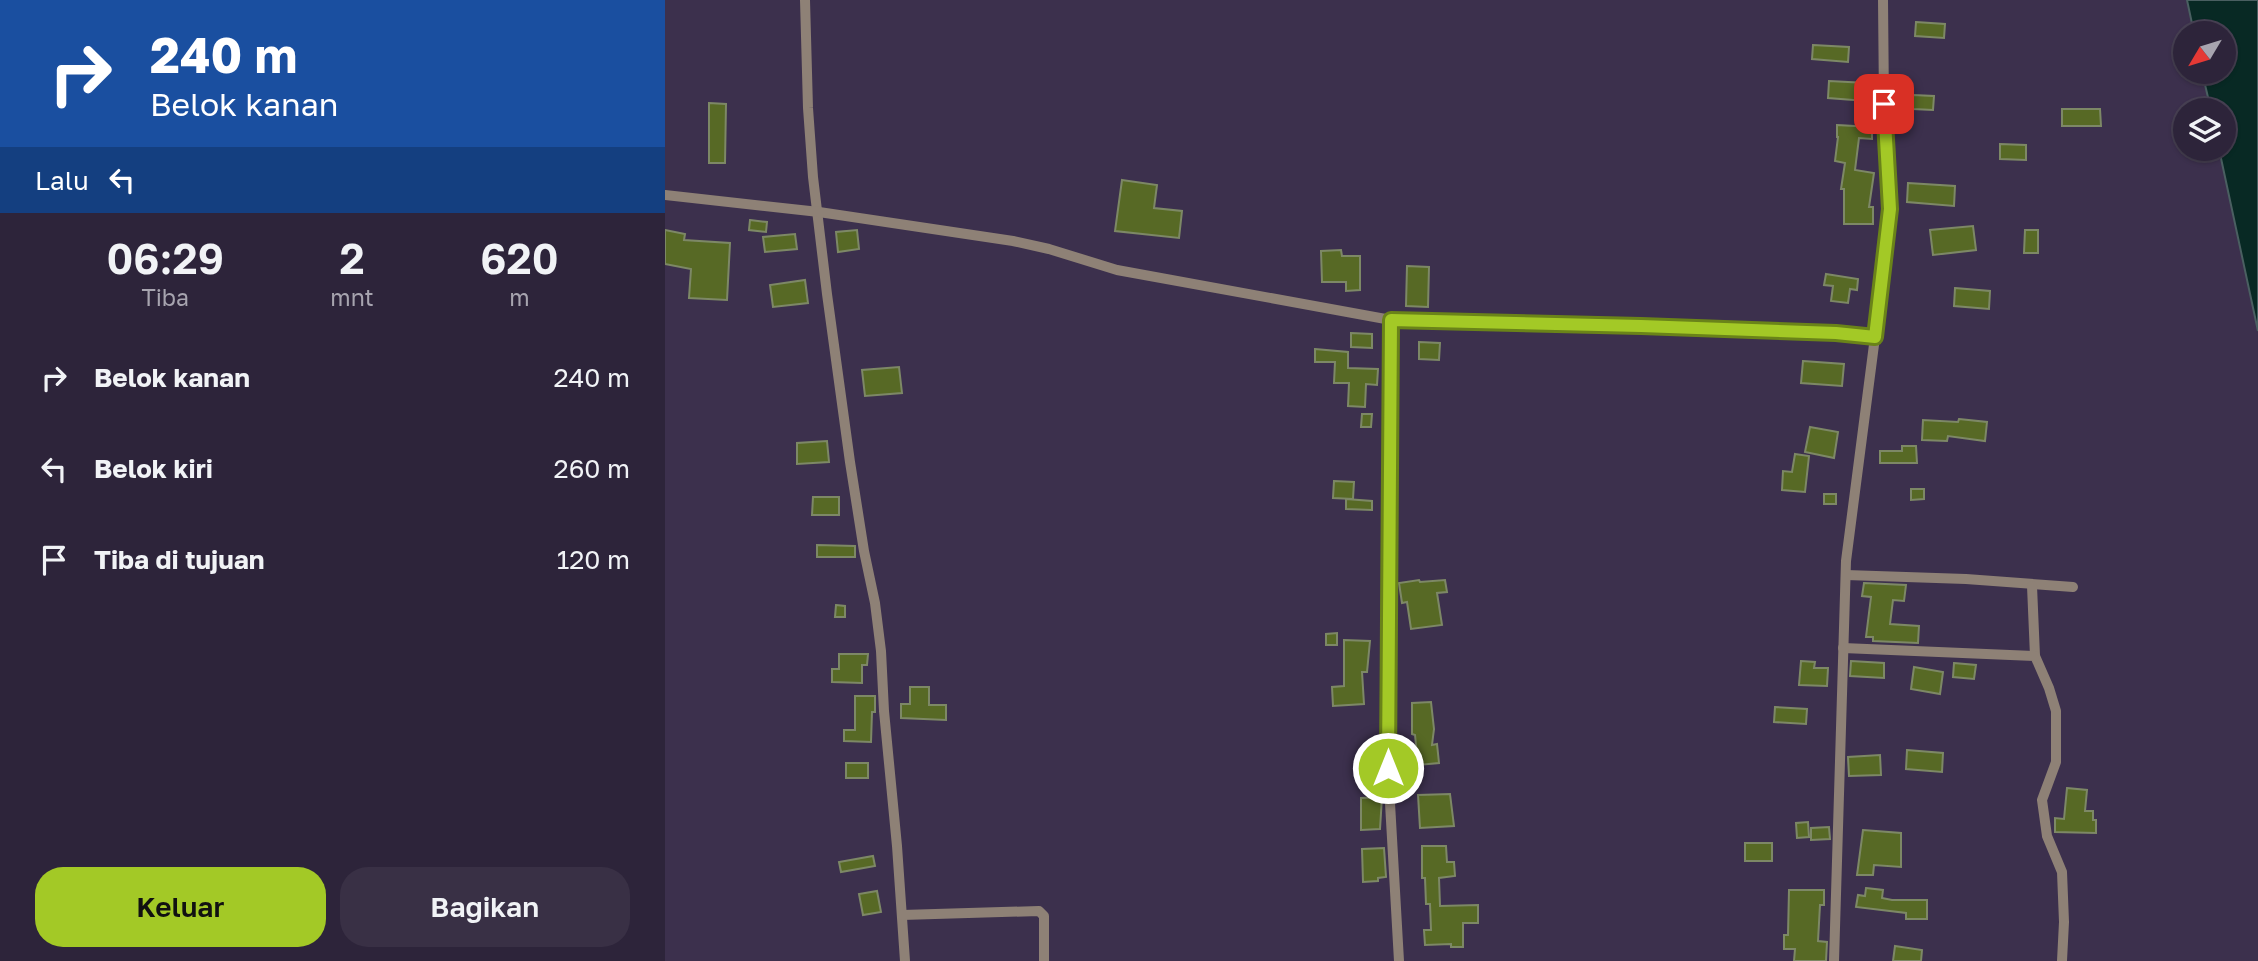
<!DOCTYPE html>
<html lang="id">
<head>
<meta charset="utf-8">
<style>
  :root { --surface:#2d243a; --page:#393045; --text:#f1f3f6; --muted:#a7a4af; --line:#484154; --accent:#a3c926 }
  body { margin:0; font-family:"Golos Text",sans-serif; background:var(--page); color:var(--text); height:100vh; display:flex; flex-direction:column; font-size:26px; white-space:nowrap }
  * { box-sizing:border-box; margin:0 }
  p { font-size:23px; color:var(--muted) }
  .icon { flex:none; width:38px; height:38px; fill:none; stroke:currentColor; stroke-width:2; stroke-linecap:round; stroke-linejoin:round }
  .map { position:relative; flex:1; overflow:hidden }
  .panel { display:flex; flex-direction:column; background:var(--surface); width:665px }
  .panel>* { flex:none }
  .hud { background:#1a4fa0; color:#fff; overflow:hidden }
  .needle { width:46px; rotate:232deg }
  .tools { position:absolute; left:1508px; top:21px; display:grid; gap:14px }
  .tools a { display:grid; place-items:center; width:63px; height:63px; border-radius:50%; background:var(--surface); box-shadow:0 2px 5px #0004,0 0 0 2px var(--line); font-size:35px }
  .pin { position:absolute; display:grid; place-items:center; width:60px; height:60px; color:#fff; margin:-30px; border-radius:14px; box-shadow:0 4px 10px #0006 }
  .me { position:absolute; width:77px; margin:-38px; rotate:0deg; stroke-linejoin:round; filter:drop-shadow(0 0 5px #0008) }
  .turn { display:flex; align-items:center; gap:24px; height:147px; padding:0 35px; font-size:32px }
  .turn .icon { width:91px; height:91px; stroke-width:2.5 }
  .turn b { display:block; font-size:49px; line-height:60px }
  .then { display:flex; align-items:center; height:66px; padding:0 35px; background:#0003; gap:14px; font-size:26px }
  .eta { display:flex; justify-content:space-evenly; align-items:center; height:119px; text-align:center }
  .eta b { font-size:42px; font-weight:600; line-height:49px }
  .cta { display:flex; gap:14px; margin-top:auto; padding:14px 35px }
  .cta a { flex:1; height:80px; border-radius:28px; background:var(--accent); color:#111; font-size:28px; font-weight:600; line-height:80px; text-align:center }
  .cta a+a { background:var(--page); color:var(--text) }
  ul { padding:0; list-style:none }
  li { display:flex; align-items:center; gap:21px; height:91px; padding:0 35px }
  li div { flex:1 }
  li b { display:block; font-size:26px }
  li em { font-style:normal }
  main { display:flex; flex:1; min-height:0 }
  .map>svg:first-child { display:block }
  .water { fill:#082924; stroke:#4a5f61; stroke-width:2 }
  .building { fill:#576925; stroke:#7d8866; stroke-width:2 }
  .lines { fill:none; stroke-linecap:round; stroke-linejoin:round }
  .minor { stroke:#8e8176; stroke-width:10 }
  .route-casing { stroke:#6a8319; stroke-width:18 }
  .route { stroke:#a3c926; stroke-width:12 }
</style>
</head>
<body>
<main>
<section class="panel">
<div class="hud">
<div class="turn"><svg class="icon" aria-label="right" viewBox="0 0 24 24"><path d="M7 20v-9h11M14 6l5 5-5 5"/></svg><div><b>240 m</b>Belok kanan</div></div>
<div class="then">Lalu<svg class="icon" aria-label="left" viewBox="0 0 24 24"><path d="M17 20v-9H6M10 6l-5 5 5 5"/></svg></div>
</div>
<div class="eta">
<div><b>06:29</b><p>Tiba</p></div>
<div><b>2</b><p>mnt</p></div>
<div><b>620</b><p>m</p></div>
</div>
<ul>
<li><svg class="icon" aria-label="right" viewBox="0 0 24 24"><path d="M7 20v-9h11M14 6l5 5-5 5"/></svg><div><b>Belok kanan</b></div><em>240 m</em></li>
<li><svg class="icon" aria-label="left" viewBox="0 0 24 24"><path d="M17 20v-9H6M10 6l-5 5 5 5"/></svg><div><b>Belok kiri</b></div><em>260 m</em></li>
<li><svg class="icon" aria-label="arrive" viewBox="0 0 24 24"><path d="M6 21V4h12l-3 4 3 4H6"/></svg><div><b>Tiba di tujuan</b></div><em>120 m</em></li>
</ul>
<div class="cta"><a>Keluar</a><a>Bagikan</a></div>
</section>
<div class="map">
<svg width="1593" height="961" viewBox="0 0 1593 961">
  <rect width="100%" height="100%" fill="#3c304d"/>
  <path class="water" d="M1522,0H1593V331L1554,149H1559V110H1546L1537,72H1559V33H1529Z"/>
  <g class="building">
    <path d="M1251,22L1280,24L1279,38L1250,36Z"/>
    <path d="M1148,45L1184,47L1183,62L1147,59Z"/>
    <path d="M1164,81L1202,83L1201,101L1163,98Z"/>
    <path d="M1248,95L1269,96L1268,110L1248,109Z"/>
    <path d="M44,103L61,104L60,163H44Z"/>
    <path d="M1397,109H1435L1436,126H1397Z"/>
    <path d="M1172,125L1207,127V139L1194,138L1190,170L1209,173L1204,207H1208V224H1179V189H1176L1180,163L1170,161L1173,137H1172Z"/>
    <path d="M1335,144L1361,145V160L1335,159Z"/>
    <path d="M457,180L492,185L489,208L517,211L514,238L450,231Z"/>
    <path d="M1243,183L1290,186L1289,206L1242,202Z"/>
    <path d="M85,220L102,222L101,232L84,230Z"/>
    <path d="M1308,226L1311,250L1268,255L1265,230Z"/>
    <path d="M0,230L20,234L19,240L65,243L62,300L24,298L26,269L0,264Z"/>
    <path d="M192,230L194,249L173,252L171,232Z"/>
    <path d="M1360,230H1373V253H1359Z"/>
    <path d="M130,234L132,249L100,252L98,237Z"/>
    <path d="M676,250L677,256H695V290L681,291V282H657L656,251Z"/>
    <path d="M742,266L764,267L763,307L741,306Z"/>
    <path d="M1161,274L1193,279L1192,290L1185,289L1183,303L1166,301L1168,286L1159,285Z"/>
    <path d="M140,280L143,303L108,307L105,285Z"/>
    <path d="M1290,288L1325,291L1324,309L1289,306Z"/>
    <path d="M686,333L707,334V348L686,347Z"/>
    <path d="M754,342L775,343L774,360L754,359Z"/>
    <path d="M650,349L683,352V368L713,369L712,385L701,384L700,407L683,406L684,383H669L670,362H650Z"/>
    <path d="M1138,361L1179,364L1177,386L1136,383Z"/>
    <path d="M234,367L237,393L200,396L197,370Z"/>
    <path d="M697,414H707L706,427H696Z"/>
    <path d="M1294,419L1322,422L1320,441L1283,436L1282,441L1257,440L1258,420L1293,422Z"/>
    <path d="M1145,427L1173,432L1169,458L1140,452Z"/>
    <path d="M162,441L164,462L132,464V443Z"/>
    <path d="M1237,446H1251L1252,463H1215V451H1237Z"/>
    <path d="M1130,454L1144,456L1140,492L1117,490L1118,471L1127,472Z"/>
    <path d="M669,481L689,482L688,499L668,498Z"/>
    <path d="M1246,489H1259V499L1246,500Z"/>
    <rect x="1159" y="494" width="12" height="10"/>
    <path d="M148,497H174V515H147Z"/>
    <path d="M681,499L707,501V510L681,509Z"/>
    <path d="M152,545L190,546V557H152Z"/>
    <path d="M754,580L755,582L780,580L782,592L772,593L777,625L746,629L742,602L737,603L734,583Z"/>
    <path d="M1199,583L1241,585L1239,601L1228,600L1225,624L1254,626L1253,643L1208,641V637H1201L1206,597L1197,596Z"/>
    <path d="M171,605L180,606V617H170Z"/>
    <path d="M672,633V645H661V634Z"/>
    <path d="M679,640L705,641L702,672H697L699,704L668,706L667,687L679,686Z"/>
    <path d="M174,654H203L202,665H197V683L167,682V669H174Z"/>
    <path d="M1136,661L1150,662L1149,668H1163L1162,686L1134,685Z"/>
    <path d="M1186,661L1219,663V678L1185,676Z"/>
    <path d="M1289,663L1311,665L1309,679L1288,677Z"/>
    <path d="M1249,667L1278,672L1275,694L1246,689Z"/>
    <path d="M245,687H264V705H281V720L236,718V704H245Z"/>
    <path d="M190,696H210V712H207L206,742L179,741V730H190Z"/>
    <path d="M766,702L769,729L767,745L772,744L774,763L753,765L750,735L747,734V703Z"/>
    <path d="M1110,707L1142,709L1141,724L1109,722Z"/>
    <path d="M1242,750L1278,753L1277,772L1241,769Z"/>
    <path d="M1215,755L1216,775L1184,776L1183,757Z"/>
    <rect x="181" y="763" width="22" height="15"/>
    <path d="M1402,788L1422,790L1420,811H1428V820H1431V833L1390,832V818L1399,819Z"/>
    <path d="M785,794L789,826L755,828L753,795Z"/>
    <path d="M717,797L715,829L696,830V798Z"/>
    <path d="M1143,822L1144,837L1132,838L1131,823Z"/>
    <path d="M1164,827L1165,839L1146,840V828Z"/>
    <path d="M1198,830L1236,833V867L1209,865L1208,875H1192Z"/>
    <rect x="1080" y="843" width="27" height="18"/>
    <path d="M757,846H781L782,862H789L790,876L774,878L775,906L813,905V923H798V947H786V944L760,945L759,930H766L765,904H761L760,878H757Z"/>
    <path d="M719,848L721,877L713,878V881L698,882L697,849Z"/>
    <path d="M208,856L210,866L176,872L174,862Z"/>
    <path d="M1201,888L1218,890L1217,898L1227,900H1262V919H1241V913L1191,907L1193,895L1200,896Z"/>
    <path d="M1124,890H1159V905H1155L1153,941L1162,942L1161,961H1129L1130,949H1119V935H1123Z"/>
    <path d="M212,891L216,912L198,915L194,894Z"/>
    <path d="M1230,946L1257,950L1256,961H1228Z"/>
  </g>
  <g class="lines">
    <g class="minor">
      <path d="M140,0L143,108L148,177L162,294L185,462L199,551L210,603L216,651L219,711L232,846L240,961"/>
      <path d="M0,195L154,212L348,241L384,249L452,270L726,320L976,325L1171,333L1210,337L1225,209L1219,104L1218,0"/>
      <path d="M726,320L723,768L734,961"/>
      <path d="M1181,575L1301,579L1408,587"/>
      <path d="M1367,586L1370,656"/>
      <path d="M1178,648L1370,656L1384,688L1391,711V762L1377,800L1382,836L1397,872L1399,922L1397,961"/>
      <path d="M237,915L374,911L379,916V961"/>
      <path d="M1169,961L1181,561L1210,337"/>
    </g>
  </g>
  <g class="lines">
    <defs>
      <path id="route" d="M723,768L726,320L976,326L1171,333L1210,337L1225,209L1219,104"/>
    </defs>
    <use href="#route" class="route-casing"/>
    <use href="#route" class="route"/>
  </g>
</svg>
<div class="tools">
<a><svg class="needle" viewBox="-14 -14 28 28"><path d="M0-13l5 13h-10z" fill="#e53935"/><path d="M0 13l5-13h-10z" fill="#a7a4af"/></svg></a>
<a><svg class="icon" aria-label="layers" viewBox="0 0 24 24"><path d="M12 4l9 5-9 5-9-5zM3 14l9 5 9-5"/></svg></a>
</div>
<div class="pin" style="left:1219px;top:104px;background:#d93025"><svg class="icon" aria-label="arrive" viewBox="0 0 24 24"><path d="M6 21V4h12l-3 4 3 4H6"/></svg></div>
<svg class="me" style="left:723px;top:768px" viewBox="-20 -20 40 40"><circle r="17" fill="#a3c926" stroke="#fff" stroke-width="3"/><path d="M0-11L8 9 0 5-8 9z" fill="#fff"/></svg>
</div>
</main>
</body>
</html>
